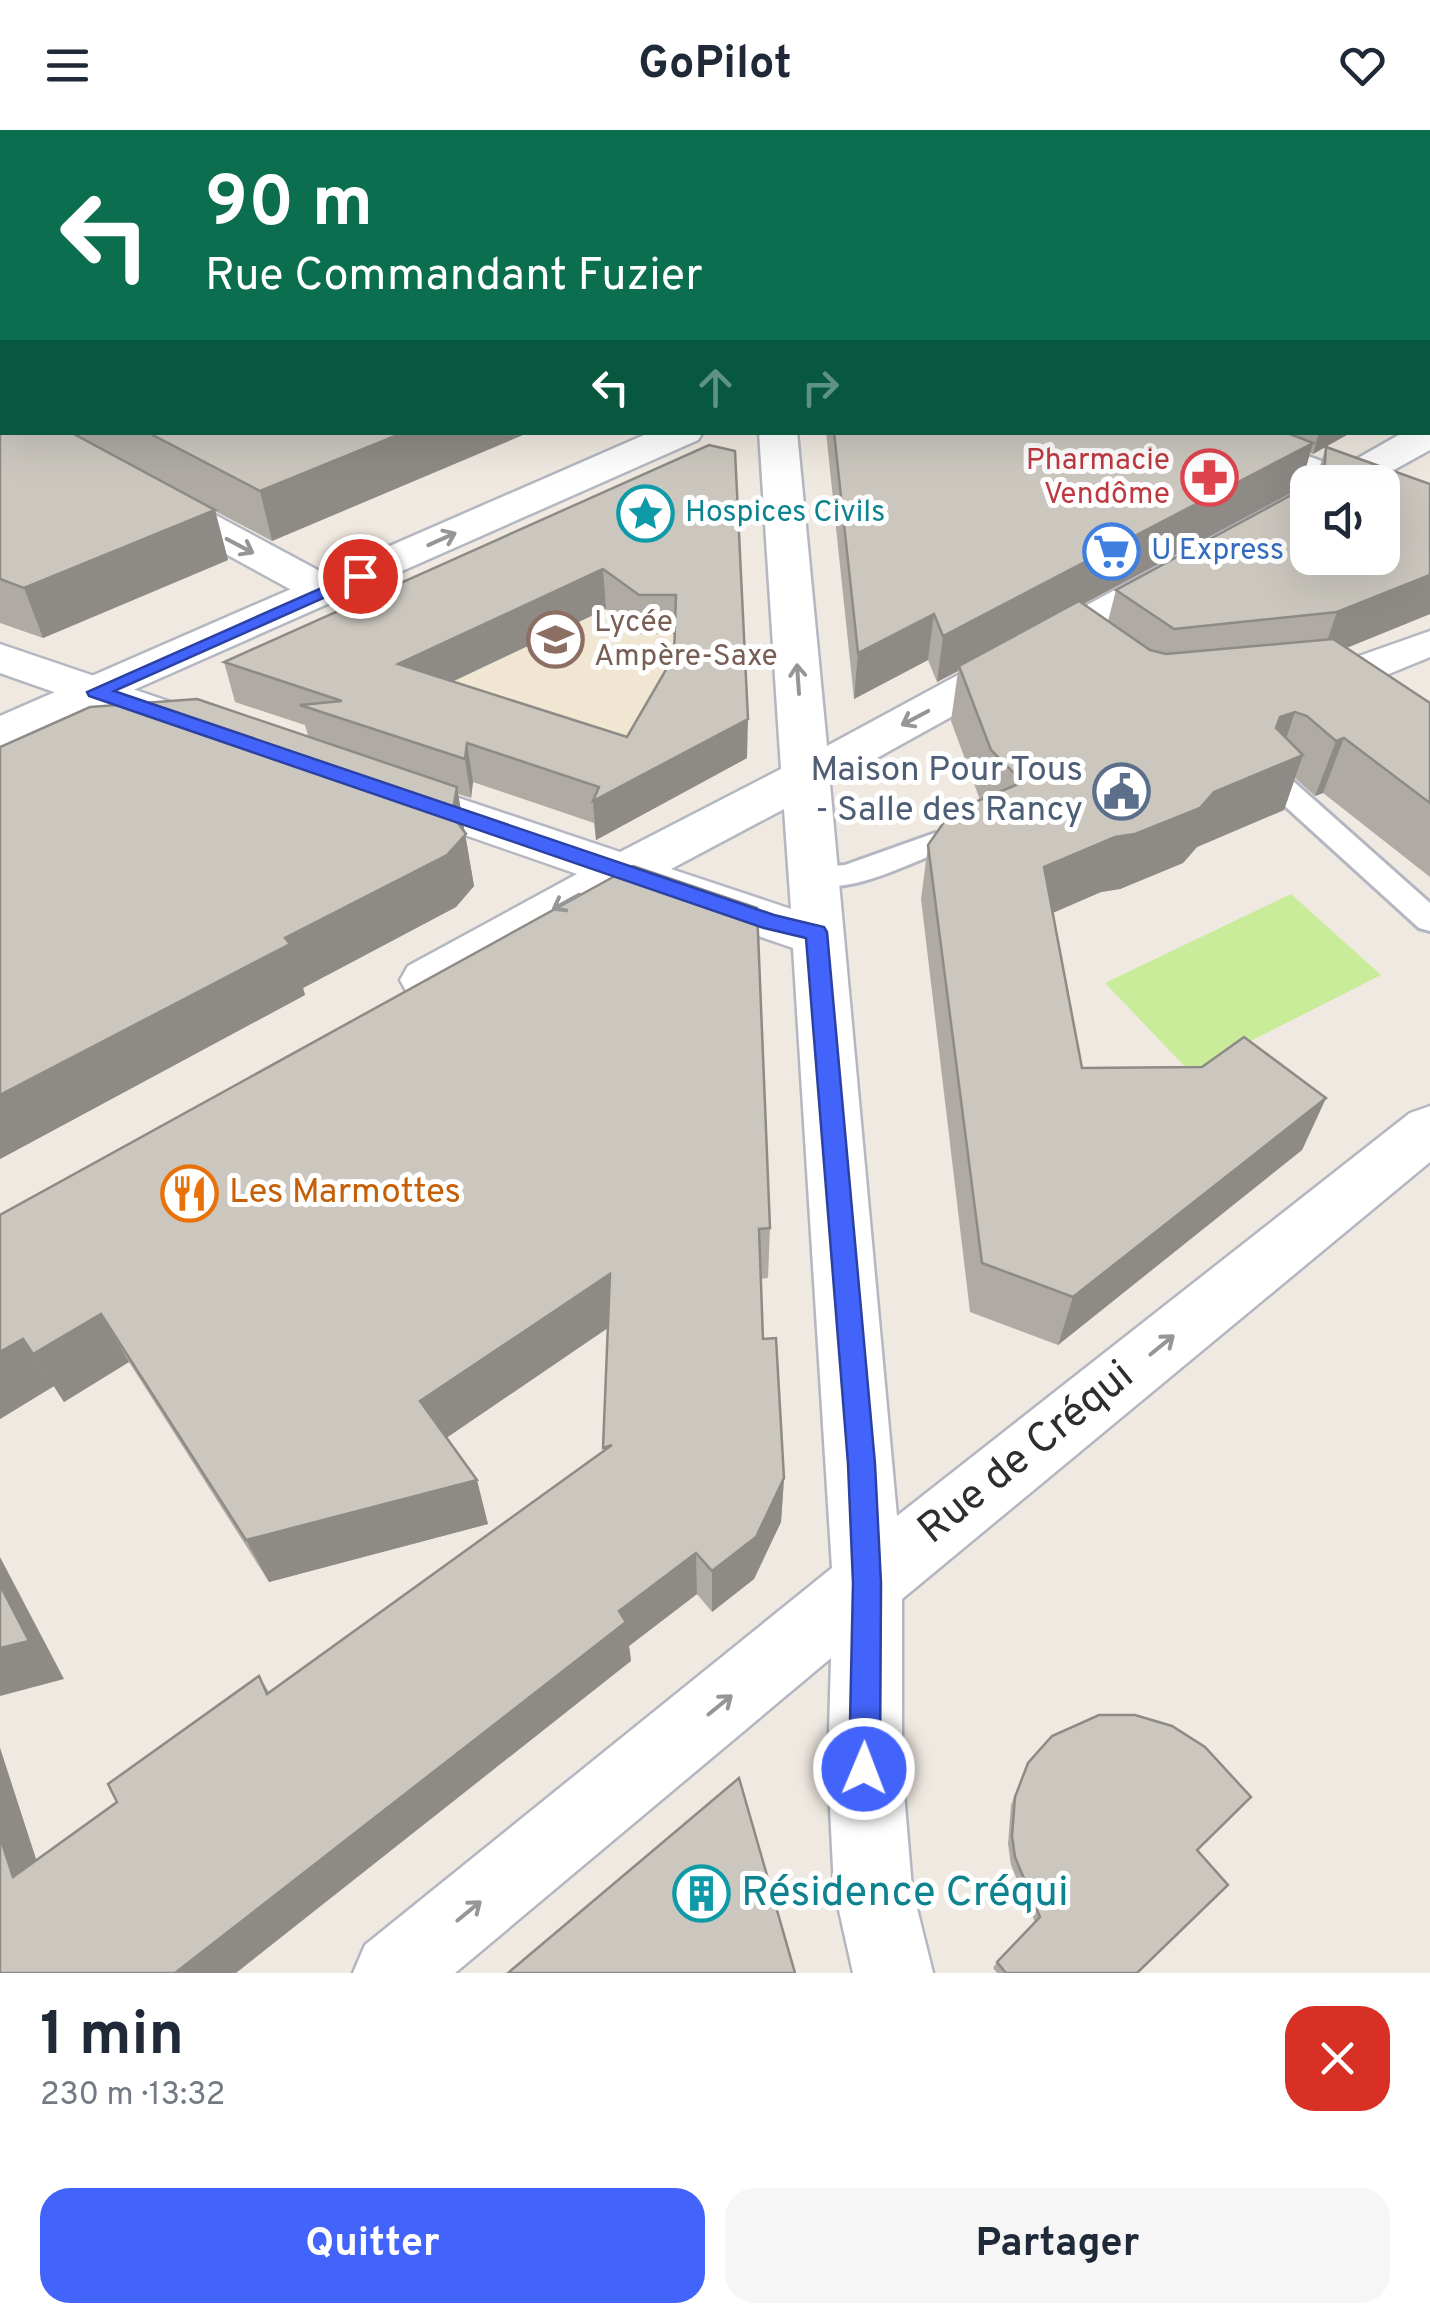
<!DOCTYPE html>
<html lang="fr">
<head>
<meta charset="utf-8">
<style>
  :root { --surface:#fff; --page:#f6f6f7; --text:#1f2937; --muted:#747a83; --accent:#4264fb }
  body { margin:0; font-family:Overpass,sans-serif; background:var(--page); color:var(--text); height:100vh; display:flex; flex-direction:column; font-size:38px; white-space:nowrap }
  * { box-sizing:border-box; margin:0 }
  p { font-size:32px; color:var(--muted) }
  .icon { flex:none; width:55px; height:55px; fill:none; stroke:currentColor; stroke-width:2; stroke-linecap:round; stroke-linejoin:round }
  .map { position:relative; height:1843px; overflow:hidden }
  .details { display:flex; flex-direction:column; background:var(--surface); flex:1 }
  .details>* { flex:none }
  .banner { position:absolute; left:0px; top:0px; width:1430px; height:305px; box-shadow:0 10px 40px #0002; background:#0b6e4f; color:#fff; overflow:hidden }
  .buttons { position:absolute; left:1290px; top:335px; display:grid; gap:20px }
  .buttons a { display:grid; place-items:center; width:110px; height:110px; border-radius:20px; background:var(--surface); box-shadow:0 10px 40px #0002; font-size:50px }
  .pin { position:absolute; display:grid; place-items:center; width:85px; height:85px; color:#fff; margin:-42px; border:5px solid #fff; border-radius:50%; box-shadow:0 2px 10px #0007 }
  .me { position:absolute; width:110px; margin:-55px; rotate:1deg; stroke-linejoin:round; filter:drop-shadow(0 0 8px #0008) }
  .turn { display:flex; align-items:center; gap:35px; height:210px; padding:0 40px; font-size:45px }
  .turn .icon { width:130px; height:130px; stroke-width:2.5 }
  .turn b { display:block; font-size:70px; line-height:85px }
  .lanes { display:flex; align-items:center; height:95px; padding:0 40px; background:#0003; justify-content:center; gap:50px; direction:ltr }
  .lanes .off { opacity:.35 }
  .round { display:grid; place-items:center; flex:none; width:105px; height:105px; border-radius:30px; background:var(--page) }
  .head { display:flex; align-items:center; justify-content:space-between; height:170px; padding:0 40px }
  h1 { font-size:60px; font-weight:700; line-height:75px }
  .action { display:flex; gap:20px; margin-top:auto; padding:20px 40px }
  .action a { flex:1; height:115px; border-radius:30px; background:var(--accent); color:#fff; font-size:40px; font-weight:700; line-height:115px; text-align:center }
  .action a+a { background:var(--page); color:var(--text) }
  header { display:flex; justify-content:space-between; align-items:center; height:130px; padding:0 40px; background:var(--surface); font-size:45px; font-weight:700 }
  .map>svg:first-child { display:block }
  .education { fill:#f0e6d1 }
  .pitch { fill:#c9ec9a }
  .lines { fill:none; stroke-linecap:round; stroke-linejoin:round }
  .service-casing { stroke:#b4b7c1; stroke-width:6 }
  .pedestrian-casing { stroke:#b4b7c1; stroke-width:5 }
  .minor-casing { stroke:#b4b7c1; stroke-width:5 }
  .tertiary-casing { stroke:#b4b7c1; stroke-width:5 }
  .secondary-casing { stroke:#b4b7c1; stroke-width:5 }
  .service { fill:#fff; fill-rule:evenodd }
  .pedestrian { fill:#fff; fill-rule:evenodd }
  .minor { fill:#fff; fill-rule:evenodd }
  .tertiary { fill:#fff; fill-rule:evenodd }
  .secondary { fill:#fff; fill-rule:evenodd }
  .wall { fill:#afaba4; fill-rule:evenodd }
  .shaded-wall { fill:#8e8b86 }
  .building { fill:#cbc7bf; stroke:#8e8b86; stroke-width:2.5; fill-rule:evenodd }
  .oneway { stroke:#969696 }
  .route { fill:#4264fb; stroke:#2b41a3; stroke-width:2.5 }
  .labels { text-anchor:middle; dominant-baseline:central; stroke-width:10; stroke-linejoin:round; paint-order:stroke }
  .far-health-label { font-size:30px; fill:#be3a42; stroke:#fff; text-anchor:end }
  .far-culture-label { font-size:30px; fill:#0d838f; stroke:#fff; text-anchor:start }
  .far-shop-label { font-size:30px; fill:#366cbe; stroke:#fff; text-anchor:start }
  .far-education-label { font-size:30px; fill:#785e54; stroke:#fff; text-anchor:start }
  .service-label { font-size:35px; fill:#4e5e75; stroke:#fff; text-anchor:end }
  .food-label { font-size:35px; fill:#c56008; stroke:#fff; text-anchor:start }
  .near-street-label { font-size:42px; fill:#2e2e2e; stroke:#fff }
  .near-culture-label { font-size:42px; fill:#0d838f; stroke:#fff; text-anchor:start }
</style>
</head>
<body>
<header><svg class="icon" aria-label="menu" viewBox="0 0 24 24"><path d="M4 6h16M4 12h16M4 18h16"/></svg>GoPilot<svg class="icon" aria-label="heart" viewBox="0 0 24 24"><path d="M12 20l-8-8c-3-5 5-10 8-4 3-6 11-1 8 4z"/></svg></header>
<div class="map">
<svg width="1430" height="1843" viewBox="0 0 1430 1843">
  <rect width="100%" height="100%" fill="#efe9e1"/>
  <path class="education" d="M593,406L651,449L747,628L614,700L235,572Z"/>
  <path class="pitch" d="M1291,764L1381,845L1190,942L1105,853Z"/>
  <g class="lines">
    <defs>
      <g id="service">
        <path d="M1275,641L1285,644L1430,773V801L1419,798L1265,658L1261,651L1265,644Z"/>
        <path d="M935,703L945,706L950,713L945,720C902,736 848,767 801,753L797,746L801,739L845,735Z"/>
      </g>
      <path id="pedestrian" d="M1430,501V527C1387,544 1338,570 1292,557L1286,548L1292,539L1342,532Z"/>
      <g id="minor">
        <rect x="763" y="0" width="30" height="2"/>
        <path d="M1430,292V320L1372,352H1324L1330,344L1404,302H1428Z"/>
        <path d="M12,302H61L340,452L346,461L340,470L325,474L310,470L17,310Z"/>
        <path d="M759,302H797L827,616L1294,363L1308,360V389L830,654L897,1386L1410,983L1430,976V1032L902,1469V1639L912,1758L933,1843H853L834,1758L828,1639L831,1528L455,1843H353L365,1815L832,1438L793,818L628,761L446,864L427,870L408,864L400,850L408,836L577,744L376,674L369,662L376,650L393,646L620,722L781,639ZM784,679L791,779L671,739Z"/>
        <path d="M0,514L218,588L225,599L218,610L202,614L0,543Z"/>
      </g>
      <path id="tertiary" d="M1184,302H1241L1358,344L1364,352H1308L1189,310Z"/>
      <path id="secondary" d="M651,302H703L698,310L0,619V586Z"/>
    </defs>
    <use href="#service" class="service-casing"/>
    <use href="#pedestrian" class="pedestrian-casing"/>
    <use href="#minor" class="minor-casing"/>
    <use href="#tertiary" class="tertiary-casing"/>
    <use href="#secondary" class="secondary-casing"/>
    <use href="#service" class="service"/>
    <use href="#pedestrian" class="pedestrian"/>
    <use href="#minor" class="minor"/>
    <use href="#tertiary" class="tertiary"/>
    <use href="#secondary" class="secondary"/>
  </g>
  <g class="wall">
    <path d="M0,0L2,2V302H530L272,411L215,381L228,430L43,508L0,493Z"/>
    <path d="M1180,0H1248L1242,2H1179Z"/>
    <path d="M826,302H1352L1313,324L1310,323L1300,358L1083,474L1108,491L1116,460L1315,352L1326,317L1430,484L1347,518L1430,573V747L1323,663L1315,666L1295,648L1284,680L1197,717L1183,733L1120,759L1101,762L1052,783L1082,938L1326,968L1302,1020L1058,1215L970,1182L921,769L928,715L980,670L951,591L958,541L937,552L928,530L854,569Z"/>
    <path d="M709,315L747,628L596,710L594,693L473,652L471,668L458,664L474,756L456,777L303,858L305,865L0,1029V617L308,606L305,595L235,572L224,532ZM606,479L641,504H675L674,526L627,607L452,552Z"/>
    <path d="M0,1085L770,1098L768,1148L761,1149L763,1209L784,1348L781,1392L754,1449L712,1482L697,1464L629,1516L631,1531L0,1843V1618L36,1730L117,1672L259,1546L269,1562L604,1321L608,1198L446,1308L488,1394L269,1452L129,1232L64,1272L54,1256L0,1289Z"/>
    <path d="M1028,1633L1244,1675L1197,1721L1137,1843H997L993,1838L997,1832L1035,1792L1011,1735L1008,1714L1011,1675Z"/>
  </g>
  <g class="shaded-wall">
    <path d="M1158,0H1175L1174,2H1152Z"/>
    <path d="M1215,0H1248L1242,2H1215Z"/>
    <path d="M1430,224V260L1428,262V225Z"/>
    <path d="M405,302H530L272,411L260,361Z"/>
    <path d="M1283,302H1287L1279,330L1313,313L1300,358L960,540L959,536L958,541L937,552L943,506Z"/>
    <path d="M1319,302H1352L1313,324Z"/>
    <path d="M215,380L228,430L43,508L24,458Z"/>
    <path d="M603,439L606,479L405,574L398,534Z"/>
    <path d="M1430,445V484L1321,528L1337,482Z"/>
    <path d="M934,484L928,530L854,569L858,523Z"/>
    <path d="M1295,582L1277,636L1303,625L1284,680L1197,717L1183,733L1120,759L1101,762L1032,792L1044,737L1280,587Z"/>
    <path d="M748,589L747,628L596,710L593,671Z"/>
    <path d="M1344,608L1323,663L1315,666L1336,611Z"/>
    <path d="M467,613L473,652L471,668L465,629Z"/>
    <path d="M457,657L474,756L456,777L303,858L305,865L0,1029V965L285,808L452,685Z"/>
    <path d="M1326,968L1302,1020L1058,1215L1073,1167Z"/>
    <path d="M610,1144L615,1193L433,1317L420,1271Z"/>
    <path d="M101,1184L129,1232L64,1272L33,1224Z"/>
    <path d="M23,1209L54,1256L0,1289V1222Z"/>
    <path d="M784,1348L781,1392L754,1449L712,1482V1441Z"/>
    <path d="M477,1350L488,1394L269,1452L246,1410Z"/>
    <path d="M696,1423L697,1464L629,1516L631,1531L236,1843H175L619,1481Z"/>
    <path d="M0,1427L64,1549L0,1566Z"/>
    <path d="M0,1618L51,1775L13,1747L0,1707Z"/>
  </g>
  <g class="building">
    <path d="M0,0H723V2H2V250H0Z"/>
    <path d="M801,0H1158L1152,2H802Z"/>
    <path d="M1400,0H1430V224L1428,225V2H1394Z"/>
    <path d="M0,266L2,267V302H70L215,380L24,458L0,449Z"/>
    <path d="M147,302H405L260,361Z"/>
    <path d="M834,302H1285L1313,313L943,506L934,484L858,523Z"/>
    <path d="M709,315L735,321L748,589L593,671L599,657L467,613L465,629L300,575L342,571L224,532ZM603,439L639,465H676L674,526L627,607L398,534Z"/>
    <path d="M1326,317L1430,354V445L1337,482L1174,499L1116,460L1308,356V428H1382V352H1314L1324,347Z"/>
    <path d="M1079,471L1150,520L1166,524L1333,509L1430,573V673L1344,608L1336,611L1307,586L1295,582L1280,587L1276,598L1303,625L1214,662L1200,678L1135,704L1115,707L1044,737L1082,938L1202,937L1244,907L1326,968L1073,1167L982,1133L928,715L951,682L1023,652L991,620L959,536Z"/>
    <path d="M197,569L457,657L452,685L466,704L447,725L285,808L290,814L0,965V617L90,577Z"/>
    <path d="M633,736L757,778L770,1098L759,1099L763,1209L776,1208L784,1348L756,1407L712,1441L696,1423L619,1481L626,1492L175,1843H0V1707L13,1747L117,1672L108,1654L259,1546L267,1564L612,1315L603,1318L610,1144L420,1271L477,1350L246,1410L101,1184L33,1224L23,1209L0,1222V1085Z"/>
    <path d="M0,1455L29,1511L0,1518Z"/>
    <path d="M1099,1585H1135L1172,1596L1205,1617L1251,1667L1197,1720L1228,1755L1137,1843H1006L997,1832L1040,1787L1015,1727L1012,1706L1015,1667L1028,1633L1052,1606Z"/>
    <path d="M739,1648L795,1843H508Z"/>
  </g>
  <defs><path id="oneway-shaft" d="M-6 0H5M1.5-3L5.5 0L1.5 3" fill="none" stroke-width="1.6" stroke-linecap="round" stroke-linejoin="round" transform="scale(2.5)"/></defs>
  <g class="oneway">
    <use href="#oneway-shaft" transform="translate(442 409) rotate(-24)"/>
    <use href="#oneway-shaft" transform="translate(240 416) rotate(28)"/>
    <use href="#oneway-shaft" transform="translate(798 549) rotate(-94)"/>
    <use href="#oneway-shaft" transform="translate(915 588) rotate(152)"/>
    <use href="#oneway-shaft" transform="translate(566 772) rotate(151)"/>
    <use href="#oneway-shaft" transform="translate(1162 1215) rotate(-39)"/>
    <use href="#oneway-shaft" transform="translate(720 1575) rotate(-39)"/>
    <use href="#oneway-shaft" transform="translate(469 1781) rotate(-39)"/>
  </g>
  <path class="route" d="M360,441L366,442V449L114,561L774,785L824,797L827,802L875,1334L881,1453L880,1639L875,1650L864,1654L854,1650L849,1639L853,1453L848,1334L806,808L764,798L89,566L87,562Z"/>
  <defs>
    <symbol id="pharmacy-ring" viewBox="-11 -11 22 22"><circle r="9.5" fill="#fff" stroke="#e0444e" stroke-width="1.5"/><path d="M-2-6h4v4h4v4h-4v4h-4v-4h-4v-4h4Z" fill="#e0444e"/></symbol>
    <symbol id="sight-ring" viewBox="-11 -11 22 22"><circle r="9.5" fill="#fff" stroke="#0f9aa8" stroke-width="1.5"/><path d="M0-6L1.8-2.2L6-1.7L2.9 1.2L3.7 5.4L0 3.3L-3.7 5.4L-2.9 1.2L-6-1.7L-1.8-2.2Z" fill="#0f9aa8"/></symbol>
    <symbol id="supermarket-ring" viewBox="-11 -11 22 22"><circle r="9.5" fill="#fff" stroke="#3f7fe0" stroke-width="1.5"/><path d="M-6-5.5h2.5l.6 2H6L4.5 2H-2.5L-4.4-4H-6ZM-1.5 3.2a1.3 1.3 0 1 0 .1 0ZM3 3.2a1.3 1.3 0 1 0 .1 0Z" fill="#3f7fe0"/></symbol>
    <symbol id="school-ring" viewBox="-11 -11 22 22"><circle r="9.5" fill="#fff" stroke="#8d6e63" stroke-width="1.5"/><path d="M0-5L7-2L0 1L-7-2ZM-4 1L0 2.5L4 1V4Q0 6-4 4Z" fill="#8d6e63"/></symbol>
    <symbol id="civic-ring" viewBox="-11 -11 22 22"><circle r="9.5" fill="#fff" stroke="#5c6f8a" stroke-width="1.5"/><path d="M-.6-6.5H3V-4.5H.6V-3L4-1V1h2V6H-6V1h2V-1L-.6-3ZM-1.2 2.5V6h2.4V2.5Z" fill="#5c6f8a"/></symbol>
    <symbol id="restaurant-ring" viewBox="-11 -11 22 22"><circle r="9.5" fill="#fff" stroke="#e8710a" stroke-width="1.5"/><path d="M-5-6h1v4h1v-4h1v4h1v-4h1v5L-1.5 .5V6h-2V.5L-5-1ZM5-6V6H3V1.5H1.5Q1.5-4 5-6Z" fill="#e8710a"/></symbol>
    <symbol id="building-ring" viewBox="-11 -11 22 22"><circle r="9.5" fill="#fff" stroke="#0f9aa8" stroke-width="1.5"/><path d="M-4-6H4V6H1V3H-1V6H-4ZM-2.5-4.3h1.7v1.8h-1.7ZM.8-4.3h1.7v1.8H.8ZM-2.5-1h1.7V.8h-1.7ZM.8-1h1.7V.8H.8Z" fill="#0f9aa8"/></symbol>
  </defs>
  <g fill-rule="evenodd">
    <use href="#pharmacy-ring" x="1178" y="316" width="63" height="63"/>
    <use href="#sight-ring" x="614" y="352" width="63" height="63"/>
    <use href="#supermarket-ring" x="1080" y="390" width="63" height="63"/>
    <use href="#school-ring" x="524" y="478" width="63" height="63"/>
    <use href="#civic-ring" x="1090" y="630" width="63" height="63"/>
    <use href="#restaurant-ring" x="158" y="1032" width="63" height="63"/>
    <use href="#building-ring" x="670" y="1732" width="63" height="63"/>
  </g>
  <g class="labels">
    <g class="far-health-label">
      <text x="1170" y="331">Pharmacie<tspan x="1170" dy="34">Vendôme</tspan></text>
    </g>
    <g class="far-culture-label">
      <text x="685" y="383">Hospices Civils</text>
    </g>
    <g class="far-shop-label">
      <text x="1151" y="421">U Express</text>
    </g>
    <g class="far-education-label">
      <text x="594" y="493">Lycée<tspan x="594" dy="34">Ampère-Saxe</tspan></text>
    </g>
    <g class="service-label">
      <text x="1083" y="641">Maison Pour Tous<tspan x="1083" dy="40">- Salle des Rancy</tspan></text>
    </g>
    <g class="food-label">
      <text x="229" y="1063">Les Marmottes</text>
    </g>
    <g class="near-street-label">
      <text transform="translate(1027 1324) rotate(-39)">Rue de Créqui</text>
    </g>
    <g class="near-culture-label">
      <text x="741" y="1764">Résidence Créqui</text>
    </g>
  </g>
</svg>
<div class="buttons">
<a><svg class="icon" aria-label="sound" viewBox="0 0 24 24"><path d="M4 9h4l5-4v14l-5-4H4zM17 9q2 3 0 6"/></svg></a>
</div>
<div class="pin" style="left:360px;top:446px;background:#d93025"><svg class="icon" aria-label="arrive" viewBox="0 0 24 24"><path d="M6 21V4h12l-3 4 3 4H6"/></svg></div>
<svg class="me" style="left:864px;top:1639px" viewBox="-20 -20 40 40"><circle r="17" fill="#4264fb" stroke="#fff" stroke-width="3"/><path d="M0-11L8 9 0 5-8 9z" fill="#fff"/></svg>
<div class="banner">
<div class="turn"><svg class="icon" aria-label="left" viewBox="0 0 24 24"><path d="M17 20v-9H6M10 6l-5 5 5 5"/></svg><div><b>90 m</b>Rue Commandant Fuzier</div></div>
<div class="lanes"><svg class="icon" aria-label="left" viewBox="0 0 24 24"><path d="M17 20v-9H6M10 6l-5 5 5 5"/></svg><svg class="icon off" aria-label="ahead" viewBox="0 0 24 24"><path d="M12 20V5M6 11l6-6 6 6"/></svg><svg class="icon off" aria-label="right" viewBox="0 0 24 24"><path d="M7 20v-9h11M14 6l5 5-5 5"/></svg></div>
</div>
</div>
<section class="details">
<div class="head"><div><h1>1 min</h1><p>230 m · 13:32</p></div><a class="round" style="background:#d93025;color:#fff"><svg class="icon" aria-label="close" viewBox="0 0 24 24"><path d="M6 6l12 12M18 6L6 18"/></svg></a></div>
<div class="action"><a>Quitter</a><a>Partager</a></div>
</section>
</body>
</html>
